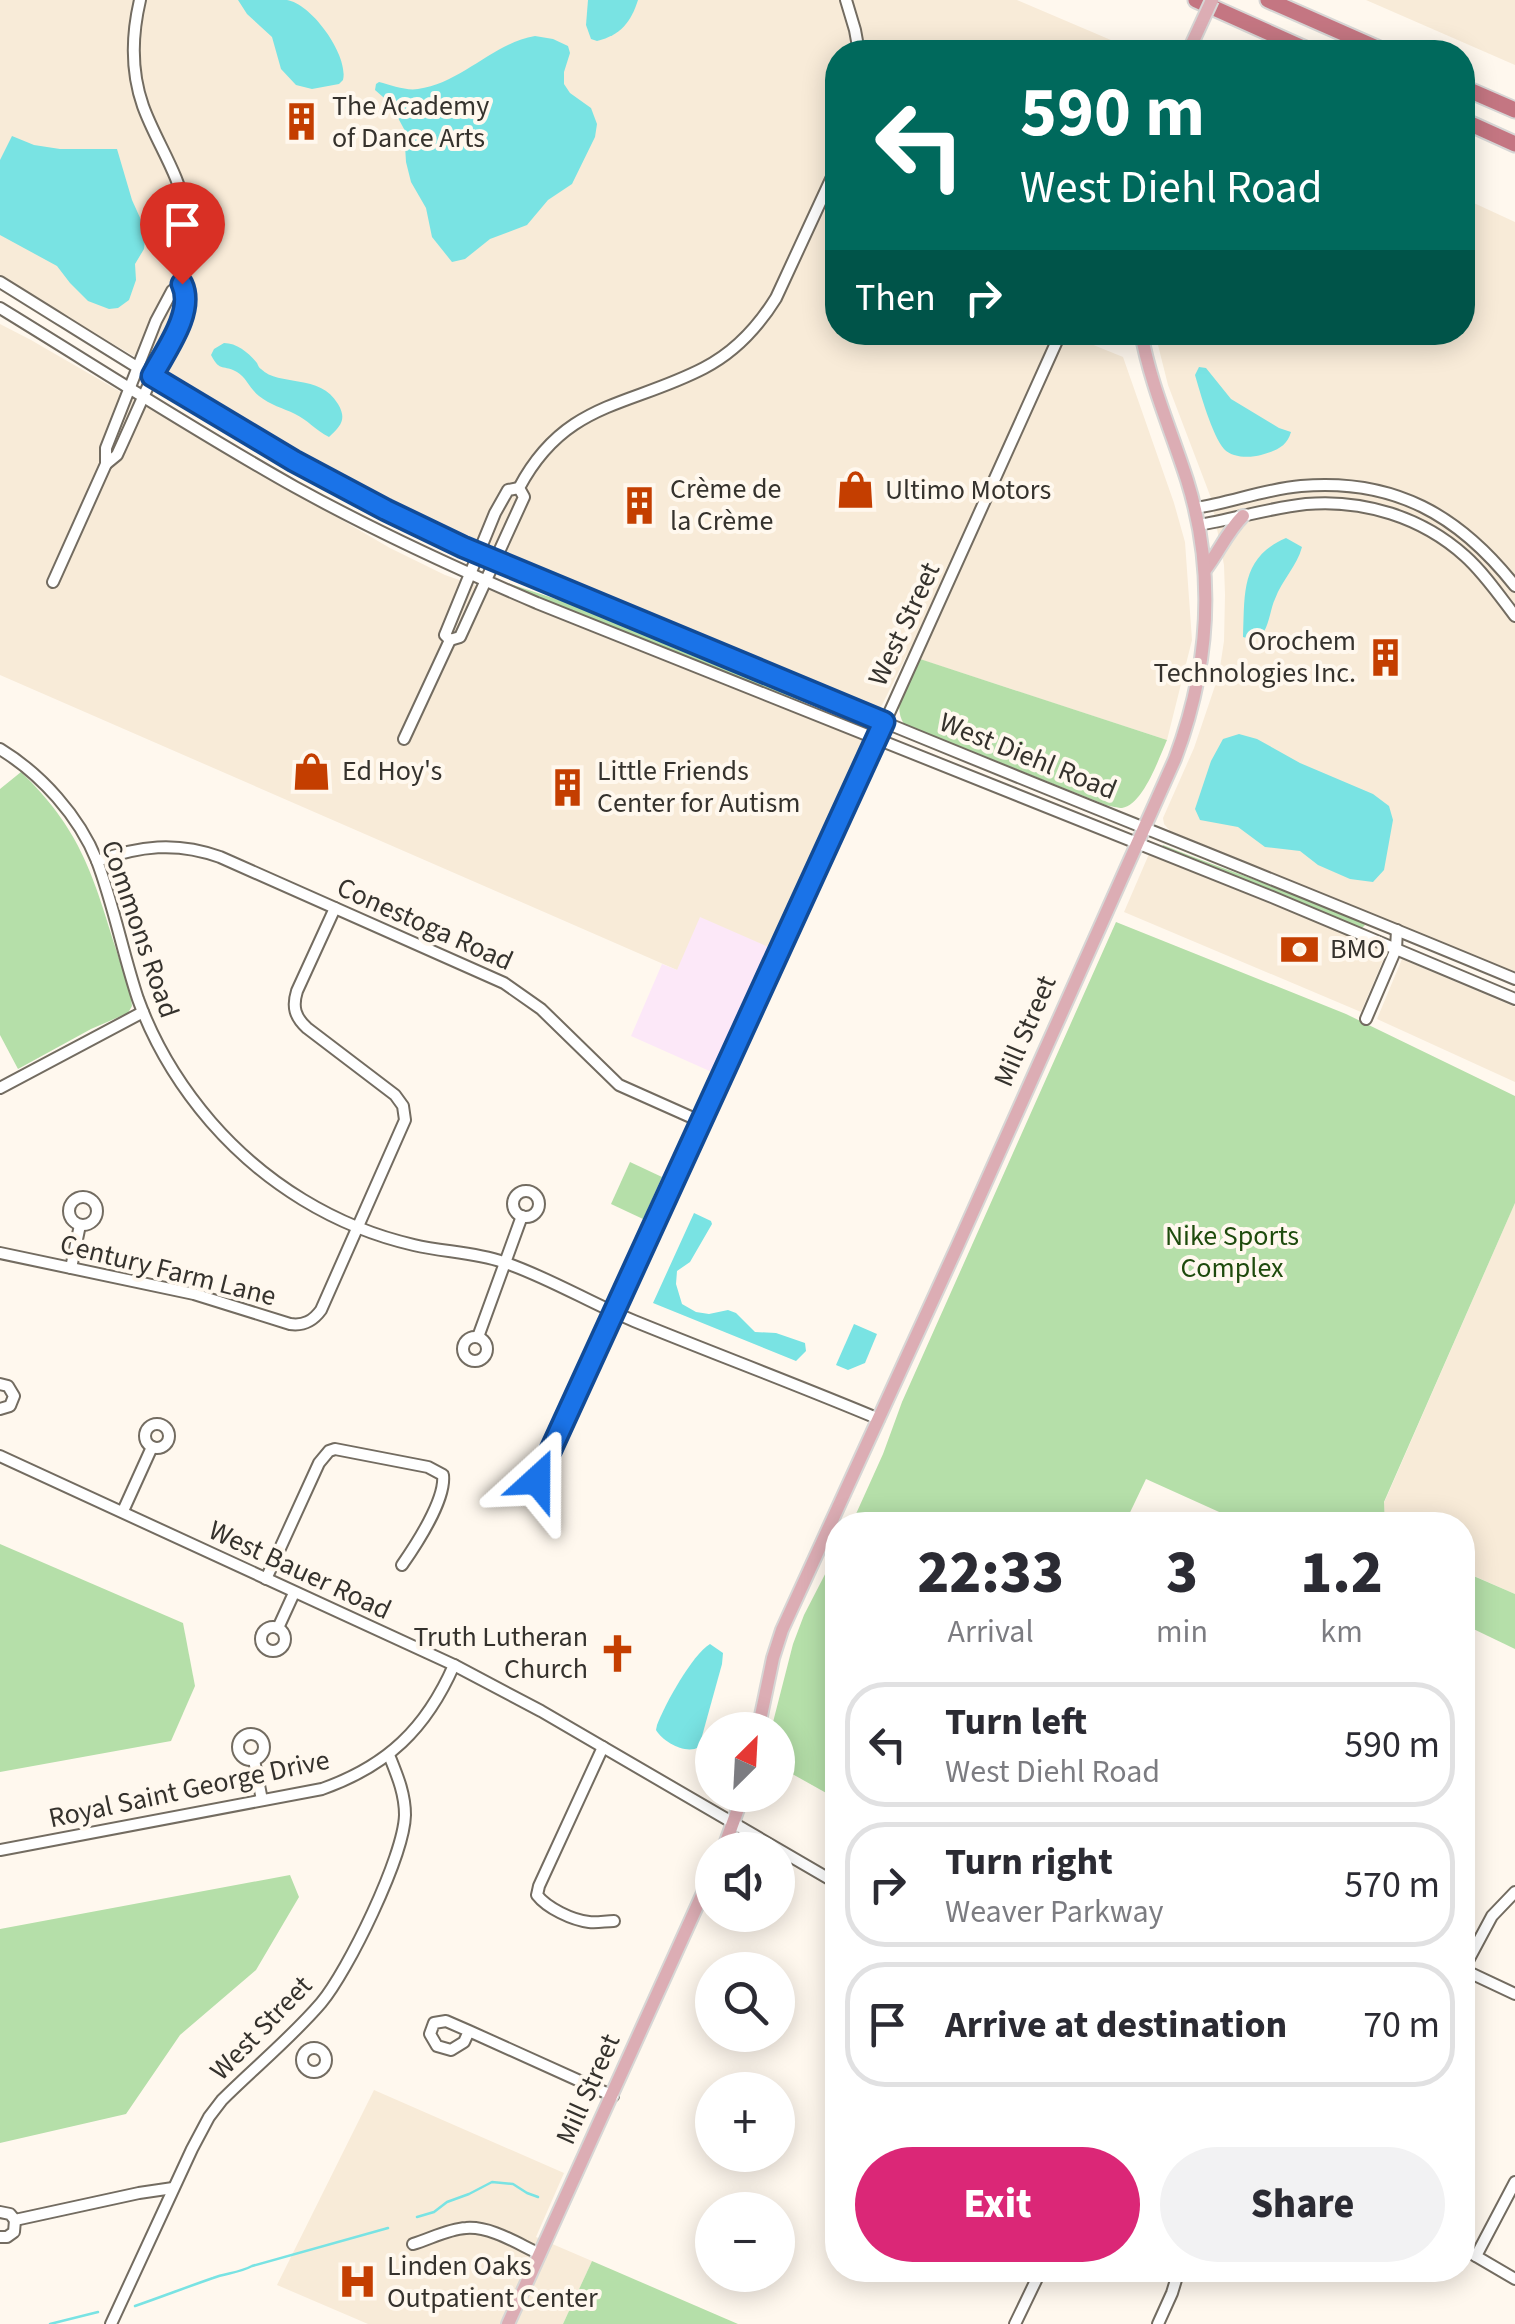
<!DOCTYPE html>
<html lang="en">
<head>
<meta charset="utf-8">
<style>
  :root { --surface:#fff; --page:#f2f2f3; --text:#2b2b33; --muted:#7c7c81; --line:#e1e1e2; --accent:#db2777 }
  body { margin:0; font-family:"Source Sans 3",sans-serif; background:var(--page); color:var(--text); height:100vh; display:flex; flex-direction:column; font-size:38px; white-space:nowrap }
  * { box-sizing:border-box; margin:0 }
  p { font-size:32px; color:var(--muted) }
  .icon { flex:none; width:55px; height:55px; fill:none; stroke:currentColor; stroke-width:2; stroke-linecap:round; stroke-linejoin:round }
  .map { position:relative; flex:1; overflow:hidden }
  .drawer { position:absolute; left:825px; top:1512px; width:650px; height:770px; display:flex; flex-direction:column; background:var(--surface); border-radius:40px; box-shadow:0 5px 25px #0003 }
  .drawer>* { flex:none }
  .guide { position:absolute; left:825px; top:40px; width:650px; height:305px; border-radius:40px; box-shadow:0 5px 25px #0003; background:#00695c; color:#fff; overflow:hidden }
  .needle { width:65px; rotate:24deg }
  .controls { position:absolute; left:695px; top:1712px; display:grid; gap:20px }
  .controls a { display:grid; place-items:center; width:100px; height:100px; border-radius:50%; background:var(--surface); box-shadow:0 5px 25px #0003; font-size:50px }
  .pin { position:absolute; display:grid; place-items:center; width:85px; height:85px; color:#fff; margin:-102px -42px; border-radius:50% 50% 50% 0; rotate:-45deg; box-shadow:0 0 10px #0007 }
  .pin .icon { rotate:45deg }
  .me { position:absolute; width:110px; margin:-55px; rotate:24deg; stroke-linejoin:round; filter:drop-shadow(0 0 8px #0008) }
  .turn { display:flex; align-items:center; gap:35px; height:210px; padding:0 30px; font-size:45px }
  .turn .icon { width:130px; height:130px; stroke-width:2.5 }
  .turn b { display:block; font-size:70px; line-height:85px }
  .then { display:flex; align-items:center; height:95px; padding:0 30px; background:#0003; gap:20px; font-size:38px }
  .eta { display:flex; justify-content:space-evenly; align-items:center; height:170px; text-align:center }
  .eta b { font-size:60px; font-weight:800; line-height:70px }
  .button { display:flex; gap:20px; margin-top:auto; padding:20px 30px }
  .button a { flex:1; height:115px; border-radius:60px; background:var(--accent); color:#fff; font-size:40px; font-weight:800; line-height:115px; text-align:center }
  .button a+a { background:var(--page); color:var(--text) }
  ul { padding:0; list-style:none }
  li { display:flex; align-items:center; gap:30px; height:125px; margin:0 20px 15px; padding:0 10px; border:5px solid var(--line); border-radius:40px }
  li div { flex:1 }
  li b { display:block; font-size:38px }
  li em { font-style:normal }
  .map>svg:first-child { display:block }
  .built { fill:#f8ebd8 }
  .industrial { fill:#fce8f8 }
  .green { fill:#b5dfa9 }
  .water { fill:#79e3e3 }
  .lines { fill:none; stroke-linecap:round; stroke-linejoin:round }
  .stream { stroke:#79e3e3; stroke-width:2.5 }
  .minor-casing { stroke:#736c61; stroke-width:14 }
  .major-casing { stroke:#d7d6d5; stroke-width:16 }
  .highway-casing { stroke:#d7d6d5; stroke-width:19 }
  .minor { stroke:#fff; stroke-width:10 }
  .major { stroke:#dcadb4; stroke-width:12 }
  .highway { stroke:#c47682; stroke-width:15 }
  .major-bridge-casing { stroke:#d7d6d5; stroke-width:16; stroke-linecap:butt }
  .major-bridge { stroke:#dcadb4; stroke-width:12 }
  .route-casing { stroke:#114b97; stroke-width:25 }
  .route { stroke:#1a73e8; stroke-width:18 }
  .labels { text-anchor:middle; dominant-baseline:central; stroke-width:8; stroke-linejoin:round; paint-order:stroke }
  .poi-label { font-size:28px; fill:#35322d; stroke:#fff8ee; text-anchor:start }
  .street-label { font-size:28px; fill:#35322d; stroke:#fff8ee }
  .park-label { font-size:28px; fill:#1e4b0d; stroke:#fff8ee }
</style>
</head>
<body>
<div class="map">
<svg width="1515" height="2324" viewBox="0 0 1515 2324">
  <rect width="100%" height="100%" fill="#fff8ee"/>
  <g class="built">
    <path d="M0,0H1017L1139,52H838V332L1064,333L1123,357L1174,503L1185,542L1192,640L1167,740L907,655L882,705L879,709L866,710L648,619L573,583L457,538L385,504L296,456L186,386L35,299L0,275Z"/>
    <path d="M1366,0H1515V65Z"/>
    <path d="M1463,198L1515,222V973L1170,831L1164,824L1163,818L1194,748L1219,674L1224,641L1225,595L1224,565L1211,498L1168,385L1155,333L1462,332Z"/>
    <path d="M0,324L31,340L390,548L445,575L509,597L876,745L780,952L677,970L0,675Z"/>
    <path d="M1149,854L1387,951L1361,1012L1124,912Z"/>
    <path d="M1402,959L1515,1007V1082L1377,1019Z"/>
    <path d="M1515,1203V1594L1463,1571L1462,1525H1385L1384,1503Z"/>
    <path d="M374,2090L564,2173L536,2237L592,2261L563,2324H368L277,2285Z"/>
  </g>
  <path class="industrial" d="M700,917L780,952L723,1077L631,1036L662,964L677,970Z"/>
  <g class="green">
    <path d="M507,583L644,628L863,720L861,723L727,674L569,611Z"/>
    <path d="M917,658L1167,740C1159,758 1143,805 1122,808C1119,808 1110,806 1106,805L904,724C891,704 908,678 917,658Z"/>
    <path d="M21,772C79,828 92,871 115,946C121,966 130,986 132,1006L128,1013L91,1029L18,1069L0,1035V789Z"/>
    <path d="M1163,845C1230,872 1298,894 1364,922L1365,925L1361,929L1162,847Z"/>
    <path d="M1116,922L1346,1014L1515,1096V1203L1384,1502L1385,1525H1248L1146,1479L1124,1525H851L883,1454L902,1402Z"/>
    <path d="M630,1162L662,1177L643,1219L611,1204Z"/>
    <path d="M0,1544L183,1623L195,1686L171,1741L0,1772Z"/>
    <path d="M837,1551V1799L778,1766V1730H771L793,1644L804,1615Z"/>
    <path d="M1462,1571L1515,1594V1649L1463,1624Z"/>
    <path d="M290,1875L299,1897L256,1970L180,2035L126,2114L0,2143V1929Z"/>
    <path d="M592,2261L738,2324H563Z"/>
  </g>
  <g class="water">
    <path d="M238,0C254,0 271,0 287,0C312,4 349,56 343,80L339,84L312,89L296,85L281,69L272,37L247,14Z"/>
    <path d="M588,0H638C631,22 621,35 597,41L591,39L586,25Z"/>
    <path d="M535,36L553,39L568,46L570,53L564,72V84L570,93L591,108L597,124L595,137L572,184L548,200L527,225L490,239L465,259L452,262L432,237L426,208L411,182L406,162L404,129L390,103L375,90L376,84L379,82C391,85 406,91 418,89C462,83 493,43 535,36Z"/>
    <path d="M12,136L34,145L60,149H117L132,200L146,231L144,249L135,264L136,280L129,300L118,308L109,309L88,301L70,283L57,266L0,235V160Z"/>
    <path d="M224,343C237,343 249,353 257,363C258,365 259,368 261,369C279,387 320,373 338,404C347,419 341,426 329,437C315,430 308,420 295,414C283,408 270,405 259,396C250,389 246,377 237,372C224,364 220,373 211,355L214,349Z"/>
    <path d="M1199,367L1206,368L1231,399L1279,428L1291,432C1287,447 1275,451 1261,455C1250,458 1232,458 1224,449C1212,435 1200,392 1195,375Z"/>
    <path d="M1286,538L1302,547C1297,566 1282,580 1275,599C1270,609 1269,630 1259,637C1252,641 1250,639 1243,637C1245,594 1240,558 1286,538Z"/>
    <path d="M1239,734L1257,739L1300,763L1373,794L1389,806L1393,820L1384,870L1373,882L1350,879L1318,865L1300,851L1265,847L1238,827L1200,820L1195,809L1211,761L1223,739Z"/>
    <path d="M694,1213L711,1221L712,1224L690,1262L677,1271L676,1284L682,1304L696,1312L709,1314L728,1310L736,1313L755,1332L776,1333L805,1343L806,1351L796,1361L653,1303Z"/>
    <path d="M854,1324L877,1334L865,1363L848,1370L836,1365Z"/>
    <path d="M710,1644L723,1653L722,1664L699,1747C686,1755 663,1742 656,1730L657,1725C665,1704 692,1655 710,1644Z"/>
  </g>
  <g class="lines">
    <g class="stream">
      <path d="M417,2217L434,2212L447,2202L469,2194L492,2182L513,2184L527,2193L538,2197"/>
      <path d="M135,2306C161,2297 187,2287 213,2278C226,2273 239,2273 252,2266L388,2228"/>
      <path d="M50,2324L98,2312"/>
    </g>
    <defs>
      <g id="minor">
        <path d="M846,0L855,30L859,52"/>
        <path d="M0,282C126,360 251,441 383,509C493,565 609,608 722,655C985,766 1251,869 1515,979"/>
        <path d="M0,308C98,368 195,431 295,487C373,530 455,568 537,603L1272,897L1515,999"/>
        <path d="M106,464L117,455C130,427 142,399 155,371C164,353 190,316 187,294C187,290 183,285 183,280C184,257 190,235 186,212C179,173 156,142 143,106C131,72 132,34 140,0"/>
        <path d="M1195,508C1230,503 1265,489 1301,486C1394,478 1459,515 1515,586"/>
        <path d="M1198,525C1234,519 1270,508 1306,504C1363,499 1422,517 1465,556C1484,573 1499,595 1515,616"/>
        <path d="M53,582L106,464V448L156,321L172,291L182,283"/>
        <path d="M450,640L460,637L524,497L519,488C565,401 629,407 704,368C735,352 758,327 776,298L838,164"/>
        <path d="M404,739L450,640L445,635L495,513L508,490L519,488"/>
        <path d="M0,749C41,774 79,816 97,861C114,906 123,954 138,999C154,1043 180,1086 211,1122C264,1183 335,1227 414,1245C443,1252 474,1252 503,1262C548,1277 590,1303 634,1321C715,1354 798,1385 879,1419"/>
        <path d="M97,861C139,846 176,841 220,857L504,983L541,1009L619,1085L702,1122"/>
        <path d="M1366,1019L1396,949L1397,930"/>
        <path d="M0,1088L143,1012"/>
        <circle cx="526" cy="1204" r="13"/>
        <circle cx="83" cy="1211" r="14"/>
        <path d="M0,1253L194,1294L290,1324C304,1326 313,1321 321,1310L405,1120L403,1106L395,1095L307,1028C295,1017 292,1007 297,991L335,908"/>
        <path d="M71,1268L80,1225"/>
        <circle cx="475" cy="1349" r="12"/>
        <path d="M478,1337L522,1216"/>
        <path d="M0,1384L8,1386L14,1396L10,1406L0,1409"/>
        <circle cx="157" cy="1436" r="12"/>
        <path d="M0,1456L454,1665L541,1711L838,1884"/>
        <path d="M537,1480L872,751L1061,332"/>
        <path d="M123,1511L152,1447"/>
        <path d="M266,1579L319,1463L329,1451L335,1449L428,1467L443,1475C446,1499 416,1545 402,1565"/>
        <circle cx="273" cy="1639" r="12"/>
        <path d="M278,1628L294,1593"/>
        <circle cx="251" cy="1747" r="13"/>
        <path d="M603,1747L539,1886L537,1895C547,1908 572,1920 589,1922C597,1923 606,1921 614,1921"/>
        <path d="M254,1760L262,1800"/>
        <path d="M0,1850L322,1789C387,1766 426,1729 454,1665"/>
        <path d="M1464,1970L1515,1994"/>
        <path d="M1462,1972L1492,1916L1515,1892"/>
        <path d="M469,2031L464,2042L451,2050L437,2046L430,2034L434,2023L446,2021L469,2031L613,2096"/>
        <circle cx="314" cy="2060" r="12"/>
        <path d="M0,2212L10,2214L15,2220L139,2193L173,2188"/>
        <path d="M0,2237H7L14,2232L15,2220"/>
        <path d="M413,2244C430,2239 448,2229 466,2228C491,2226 518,2244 540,2254"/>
        <path d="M1462,2248L1515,2279"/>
        <path d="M1476,2256L1515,2182"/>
        <path d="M111,2324L192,2149L209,2117L222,2100C254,2068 291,2038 321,2003C348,1971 404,1856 405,1815C405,1793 397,1775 389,1755"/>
        <path d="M1015,2324L1041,2270"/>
        <path d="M1158,2324L1172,2293L1179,2270"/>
      </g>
      <g id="major">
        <path d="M1205,570C1219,552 1227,532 1243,516"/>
        <path d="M758,1730L773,1658L782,1630L957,1247L1175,759C1209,668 1216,573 1187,480C1171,430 1150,383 1141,332"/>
        <path d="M723,1850L743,1795"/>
        <path d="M508,2324L712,1873"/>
      </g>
      <g id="highway">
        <path d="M1196,0L1312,52"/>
        <path d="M1268,0L1386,52"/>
        <path d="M1462,87L1515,110"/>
        <path d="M1462,120L1515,144"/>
      </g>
    </defs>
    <use href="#minor" class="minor-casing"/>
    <use href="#major" class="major-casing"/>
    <use href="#highway" class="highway-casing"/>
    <use href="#minor" class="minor"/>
    <use href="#major" class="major"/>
    <use href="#highway" class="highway"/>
    <defs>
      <path id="major-bridge" d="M1189,50L1212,0"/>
    </defs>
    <use href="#major-bridge" class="major-bridge-casing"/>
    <use href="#major-bridge" class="major-bridge"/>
  </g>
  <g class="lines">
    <defs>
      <path id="route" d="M182,284C195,312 165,351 152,376L294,461L386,510L463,547L884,722L537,1480"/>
    </defs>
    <use href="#route" class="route-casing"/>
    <use href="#route" class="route"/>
  </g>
  <defs>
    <symbol id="building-bare" viewBox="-9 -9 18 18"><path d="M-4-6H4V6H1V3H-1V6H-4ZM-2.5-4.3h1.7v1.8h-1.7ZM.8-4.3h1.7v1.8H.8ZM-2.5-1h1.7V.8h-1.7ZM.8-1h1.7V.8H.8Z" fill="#c43e00" stroke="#fff8ee" stroke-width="2.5" paint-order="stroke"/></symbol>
    <symbol id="shop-bare" viewBox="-9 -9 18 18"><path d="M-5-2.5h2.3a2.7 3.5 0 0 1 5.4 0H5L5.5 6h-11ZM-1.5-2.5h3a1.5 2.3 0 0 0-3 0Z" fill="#c43e00" stroke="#fff8ee" stroke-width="2.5" paint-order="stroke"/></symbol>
    <symbol id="bank-bare" viewBox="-9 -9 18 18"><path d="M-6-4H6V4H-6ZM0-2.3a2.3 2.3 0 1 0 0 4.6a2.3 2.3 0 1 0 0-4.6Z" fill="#c43e00" stroke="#fff8ee" stroke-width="2.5" paint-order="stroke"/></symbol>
    <symbol id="church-bare" viewBox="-9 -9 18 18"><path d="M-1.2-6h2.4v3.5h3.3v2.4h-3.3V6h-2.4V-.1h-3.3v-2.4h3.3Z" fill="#c43e00" stroke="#fff8ee" stroke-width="2.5" paint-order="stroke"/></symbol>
    <symbol id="hospital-bare" viewBox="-9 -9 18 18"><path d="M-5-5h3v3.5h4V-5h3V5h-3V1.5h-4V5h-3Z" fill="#c43e00" stroke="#fff8ee" stroke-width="2.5" paint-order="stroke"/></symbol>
  </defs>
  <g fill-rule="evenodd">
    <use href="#building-bare" x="274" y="94" width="55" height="55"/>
    <use href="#shop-bare" x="828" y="462" width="55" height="55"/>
    <use href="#building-bare" x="612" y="478" width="55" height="55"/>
    <use href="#building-bare" x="1358" y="630" width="55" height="55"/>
    <use href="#shop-bare" x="284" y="744" width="55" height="55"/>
    <use href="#building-bare" x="540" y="760" width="55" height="55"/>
    <use href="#bank-bare" x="1272" y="922" width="55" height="55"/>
    <use href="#church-bare" x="590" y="1626" width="55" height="55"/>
    <use href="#hospital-bare" x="330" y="2254" width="55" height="55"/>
  </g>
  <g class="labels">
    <g class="poi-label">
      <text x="332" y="106">The Academy<tspan x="332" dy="32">of Dance Arts</tspan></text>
      <text x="670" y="489">Crème de<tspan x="670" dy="32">la Crème</tspan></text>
      <text x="885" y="490">Ultimo Motors</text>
      <text x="1356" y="641" text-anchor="end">Orochem<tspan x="1356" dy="32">Technologies Inc.</tspan></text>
      <text x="342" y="771">Ed Hoy's</text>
      <text x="597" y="771">Little Friends<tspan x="597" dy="32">Center for Autism</tspan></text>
      <text x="1330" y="949">BMO</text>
      <text x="588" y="1637" text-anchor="end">Truth Lutheran<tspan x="588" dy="32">Church</tspan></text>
      <text x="387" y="2266">Linden Oaks<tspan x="387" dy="32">Outpatient Center</tspan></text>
    </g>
    <g class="street-label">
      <text transform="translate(904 624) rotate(-65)">West Street</text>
      <text transform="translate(1028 756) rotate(22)">West Diehl Road</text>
      <text transform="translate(425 924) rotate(24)">Conestoga Road</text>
      <text transform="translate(140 929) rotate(71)">Commons Road</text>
      <text transform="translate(1025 1031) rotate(-67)">Mill Street</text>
      <text transform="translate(168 1270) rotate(14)">Century Farm Lane</text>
      <text transform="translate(300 1570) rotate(25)">West Bauer Road</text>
      <text transform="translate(189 1789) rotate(-12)">Royal Saint George Drive</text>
      <text transform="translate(261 2028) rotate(-46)">West Street</text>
      <text transform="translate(588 2089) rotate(-66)">Mill Street</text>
    </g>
    <g class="park-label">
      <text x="1232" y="1236">Nike Sports<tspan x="1232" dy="32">Complex</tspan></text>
    </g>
  </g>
</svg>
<div class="controls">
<a><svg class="needle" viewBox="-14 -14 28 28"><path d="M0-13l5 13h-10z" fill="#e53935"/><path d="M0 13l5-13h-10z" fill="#7c7c81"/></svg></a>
<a><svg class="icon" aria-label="sound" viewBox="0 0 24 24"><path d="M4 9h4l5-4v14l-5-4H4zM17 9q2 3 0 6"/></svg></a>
<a><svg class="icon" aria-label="search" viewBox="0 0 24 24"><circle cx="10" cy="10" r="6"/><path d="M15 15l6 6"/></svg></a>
<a>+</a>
<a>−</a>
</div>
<div class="pin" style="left:182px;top:284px;background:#d93025"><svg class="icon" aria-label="arrive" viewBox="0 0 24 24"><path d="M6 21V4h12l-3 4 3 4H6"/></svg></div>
<svg class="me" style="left:537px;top:1480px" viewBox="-20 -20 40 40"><path d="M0-17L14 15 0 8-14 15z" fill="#1a73e8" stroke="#fff" stroke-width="4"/></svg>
<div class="guide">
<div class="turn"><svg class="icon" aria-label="left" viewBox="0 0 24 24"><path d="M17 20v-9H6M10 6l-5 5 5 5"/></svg><div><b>590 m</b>West Diehl Road</div></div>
<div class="then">Then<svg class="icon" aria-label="right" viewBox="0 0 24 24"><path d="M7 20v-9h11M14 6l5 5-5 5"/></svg></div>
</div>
<section class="drawer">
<div class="eta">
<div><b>22:33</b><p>Arrival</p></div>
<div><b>3</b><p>min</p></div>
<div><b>1.2</b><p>km</p></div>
</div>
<ul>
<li><svg class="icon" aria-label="left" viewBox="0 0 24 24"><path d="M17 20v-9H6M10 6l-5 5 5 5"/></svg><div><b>Turn left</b><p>West Diehl Road</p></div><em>590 m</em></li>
<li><svg class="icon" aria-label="right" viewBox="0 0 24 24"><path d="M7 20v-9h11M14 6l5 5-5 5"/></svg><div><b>Turn right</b><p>Weaver Parkway</p></div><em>570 m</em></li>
<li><svg class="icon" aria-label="arrive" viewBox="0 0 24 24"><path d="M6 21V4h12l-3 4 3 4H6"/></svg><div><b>Arrive at destination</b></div><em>70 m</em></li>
</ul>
<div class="button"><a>Exit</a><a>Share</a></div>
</section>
</div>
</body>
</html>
